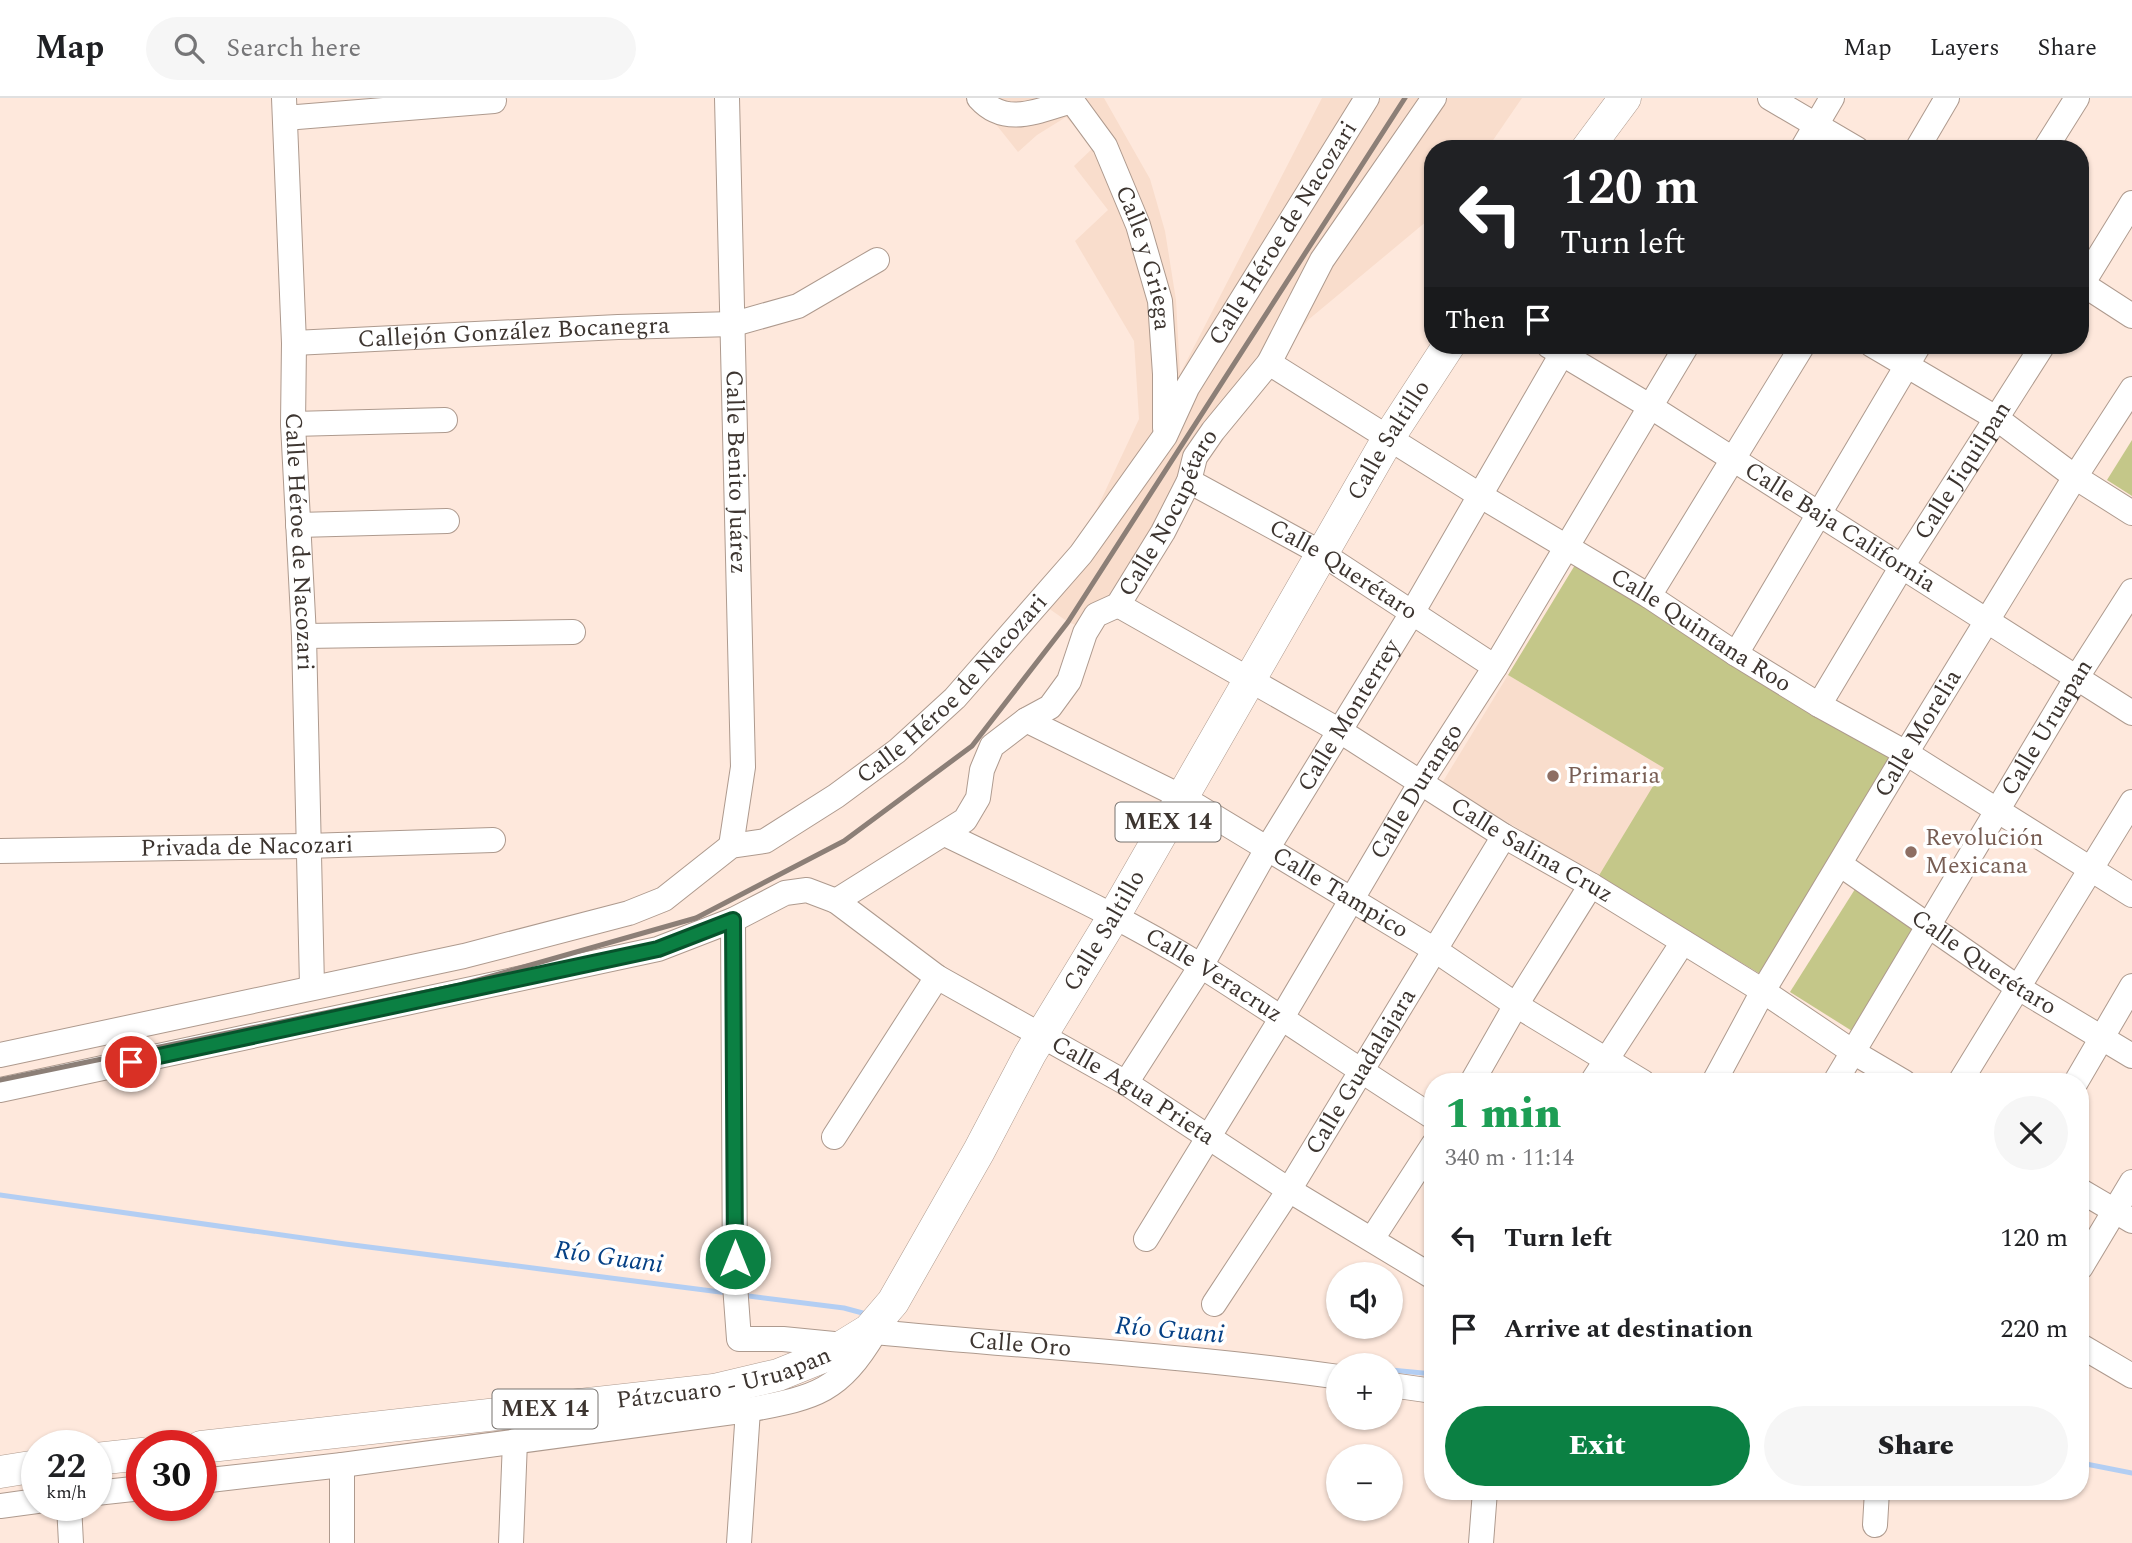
<!DOCTYPE html>
<html lang="en">
<head>
<meta charset="utf-8">
<style>
  :root { --surface:#fff; --page:#f6f6f6; --text:#202124; --muted:#757577; --line:#e0e0e0; --accent:#0b8043 }
  body { margin:0; font-family:Spectral,serif; background:var(--page); color:var(--text); height:100vh; display:flex; flex-direction:column; font-size:26px; white-space:nowrap }
  * { box-sizing:border-box; margin:0 }
  p { font-size:23px; color:var(--muted) }
  .icon { flex:none; width:38px; height:38px; fill:none; stroke:currentColor; stroke-width:2; stroke-linecap:round; stroke-linejoin:round }
  .map { position:relative; flex:1; overflow:hidden }
  .sheet { position:absolute; left:1424px; top:975px; width:665px; height:427px; display:flex; flex-direction:column; background:var(--surface); border-radius:28px; box-shadow:0 2px 5px #0004 }
  .sheet>* { flex:none }
  .guide { position:absolute; left:1424px; top:42px; width:665px; height:214px; border-radius:28px; box-shadow:0 2px 5px #0004; background:#202124; color:#fff; overflow:hidden }
  .fabs { position:absolute; left:1326px; top:1164px; display:grid; gap:14px }
  .fabs a { display:grid; place-items:center; width:77px; height:77px; border-radius:50%; background:var(--surface); box-shadow:0 2px 5px #0004; font-size:35px }
  .speed { position:absolute; left:21px; top:1332px; display:flex; gap:14px; font-size:35px; font-weight:700; text-align:center }
  .speed>* { display:grid; place-content:center; width:91px; height:91px; border-radius:50%; background:var(--surface); box-shadow:0 2px 5px #0004; line-height:1 }
  .speed small { font-size:18px; font-weight:400 }
  .speed .limit { border:10px solid #d22; background:#fff; color:#111 }
  .pin { position:absolute; display:grid; place-items:center; width:60px; height:60px; color:#fff; margin:-30px; border:4px solid #fff; border-radius:50%; box-shadow:0 2px 7px #0007 }
  .me { position:absolute; width:77px; margin:-38px; rotate:0deg; stroke-linejoin:round; filter:drop-shadow(0 0 5px #0008) }
  .turn { display:flex; align-items:center; gap:24px; height:147px; padding:0 21px; font-size:32px }
  .turn .icon { width:91px; height:91px; stroke-width:2.5 }
  .turn b { display:block; font-size:49px; line-height:60px }
  .then { display:flex; align-items:center; height:66px; padding:0 21px; background:#0003; gap:14px; font-size:26px }
  .round { display:grid; place-items:center; flex:none; width:74px; height:74px; border-radius:37px; background:var(--page) }
  .overview { display:flex; align-items:center; justify-content:space-between; height:119px; padding:0 21px }
  h1 { font-size:42px; font-weight:800; line-height:52px; color:#1e9e55 }
  .cta { display:flex; gap:14px; margin-top:auto; padding:14px 21px }
  .cta a { flex:1; height:80px; border-radius:42px; background:var(--accent); color:#fff; font-size:28px; font-weight:800; line-height:80px; text-align:center }
  .cta a+a { background:var(--page); color:var(--text) }
  ul { padding:0; list-style:none }
  li { display:flex; align-items:center; gap:21px; height:91px; padding:0 21px }
  li div { flex:1 }
  li b { display:block; font-size:26px }
  li em { font-style:normal }
  header { display:flex; align-items:center; gap:42px; box-sizing:border-box; height:98px; padding:0 35px; background:var(--surface); border-bottom:2px solid var(--line) }
  header strong { font-size:33px }
  nav { display:flex; gap:38px; margin-inline-start:auto; font-size:24px }
  .search { width:490px; height:63px; background:var(--page); display:flex; align-items:center; gap:18px; box-sizing:border-box; padding:0 24px; border-radius:38px; color:var(--muted); font-size:26px }
  .map>svg:first-child { display:block }
  .built { fill:#f9ddcc }
  .green { fill:#c4c789 }
  .lines { fill:none; stroke-linecap:round; stroke-linejoin:round }
  .stream { stroke:#b3cef3; stroke-width:5 }
  .minor-casing { stroke:#ae9a8e; stroke-width:26 }
  .major-casing { stroke:#ae9a8e; stroke-width:33 }
  .minor { stroke:#fff; stroke-width:24 }
  .major { stroke:#fff; stroke-width:32 }
  .rail { stroke:#8c7f77; stroke-width:5 }
  .route-casing { stroke:#07532c; stroke-width:18 }
  .route { stroke:#0b8043; stroke-width:12 }
  .education-dot { fill:#8d6e63; stroke:#fff; stroke-width:2.5 }
  .labels { text-anchor:middle; dominant-baseline:central; stroke-width:7; stroke-linejoin:round; paint-order:stroke }
  .shield { fill:#fff; stroke:#77726e; stroke-width:2 }
  .shield-label { font-size:23px; font-weight:bold; fill:#3d3530 }
  .street-label { font-size:24px; fill:#3d3530; stroke:#fff }
  .education-label { font-size:24px; fill:#785e54; stroke:#fff; text-anchor:start }
  .water-label { font-size:26px; font-style:italic; fill:#054085; stroke:#fff }
</style>
</head>
<body>
<header>
<strong>Map</strong>
<div class="search"><svg class="icon" aria-label="search" viewBox="0 0 24 24"><circle cx="10" cy="10" r="6"/><path d="M15 15l6 6"/></svg>Search here</div>
<nav><a>Map</a><a>Layers</a><a>Share</a></nav>
</header>
<div class="map">
<svg width="2132" height="1445" viewBox="0 0 2132 1445">
  <rect width="100%" height="100%" fill="#fee8dc"/>
  <g class="built">
    <path d="M975,0H1104L1150,81L1165,133L1176,202L1180,276L1322,0H1522L1487,51H1433V118L1308,222L1261,287L1180,382L1120,489L1078,528L1068,524L1034,500L1093,419L1139,321L1134,243L1075,143L1108,112L1074,68L1094,49L1066,19L1037,37L1018,54Z"/>
    <path d="M1508,577L1665,670L1598,779L1442,685Z"/>
  </g>
  <g class="green">
    <path d="M2132,342V398L2107,382Z"/>
    <path d="M1575,467L1905,666L1772,883L1598,779L1664,670L1508,577Z"/>
    <path d="M1857,788L1927,832L1860,938L1790,894Z"/>
  </g>
  <g class="lines">
    <g class="stream">
      <path d="M0,1097L345,1146L728,1195"/>
      <path d="M741,1197L844,1210L870,1217"/>
      <path d="M1391,1272L1433,1276"/>
      <path d="M2081,1365L2132,1375"/>
    </g>
    <defs>
      <g id="minor">
        <path id="s1" d="M284,0L294,245L293,326L304,538L312,888"/>
        <path id="s2" d="M727,0L743,669L731,748"/>
        <path d="M979,0C1006,30 1039,12 1072,3"/>
        <path d="M1770,0L1857,51"/>
        <path id="s3" d="M1072,3L1105,48L1138,127L1160,203L1165,276V330"/>
        <path d="M285,20L494,3"/>
        <path d="M1802,51L1832,0"/>
        <path d="M1917,51L1947,0"/>
        <path d="M2045,51L2077,0"/>
        <path d="M2081,185L2132,218"/>
        <path d="M2081,188L2132,105"/>
        <path id="s4" d="M294,245L618,229L734,226L798,208L877,162"/>
        <path d="M1872,247L1996,320L2075,379L2132,415"/>
        <path id="s5" d="M1549,248L1651,309L2132,615"/>
        <path id="s6" d="M1269,265L1481,398L1649,498L1736,556L1819,607L1906,655L2132,797"/>
        <path d="M293,326L445,322"/>
        <path id="s7" d="M1189,383L1321,455L1495,569"/>
        <path d="M298,427L447,423"/>
        <path d="M1649,498L1803,247"/>
        <path id="s8" d="M1118,507L1340,633L1504,738L1591,787L1763,893L1853,954L1904,984"/>
        <path d="M304,538L573,534"/>
        <path d="M1736,556L1919,247"/>
        <path id="s9" d="M1819,607L1901,470L2043,247"/>
        <path id="s10" d="M1026,622L1182,699L1435,852L1516,907L1643,984"/>
        <path id="s11" d="M945,736C1031,778 1120,817 1201,868C1279,917 1355,970 1433,1019"/>
        <path id="s12" d="M0,753L307,748L493,742"/>
        <path id="s13" d="M1841,767L2017,889L2132,958"/>
        <path id="s14" d="M836,803L965,722L978,700L982,672L992,648L1026,622L1050,609L1069,583L1085,535L1096,517L1118,507L1163,434L1189,383L1195,359L1213,333L1269,265L1322,162L1434,0"/>
        <path d="M733,822L735,1187L739,1241H783L844,1247"/>
        <path id="s15" d="M0,957L464,858L629,815L664,801L731,748L765,743L836,698L897,653L955,600L1081,456L1165,338L1187,290L1367,0"/>
        <path d="M1472,984L1516,907L1591,787"/>
        <path d="M1592,984L1683,844"/>
        <path id="s16" d="M1714,984L1763,893L1906,655L2075,379L2132,291"/>
        <path id="s17" d="M1835,984L2077,579L2132,493"/>
        <path d="M1960,984L2132,704"/>
        <path d="M2076,984L2132,888"/>
        <path id="s18" d="M1126,985L1201,868L1267,751L1412,515L1567,247"/>
        <path id="s19" d="M0,992L658,851L733,822L785,795L807,792L836,803L937,879L1126,985L1289,1092L1433,1179"/>
        <path d="M834,1039L937,879"/>
        <path d="M2081,1093L2132,1123"/>
        <path id="s20" d="M1146,1141L1281,921L1421,684L1495,569L1687,247"/>
        <path d="M1372,1141L1433,1047"/>
        <path d="M2081,1169L2132,1084"/>
        <path id="s21" d="M1214,1206L1289,1092L1504,738"/>
        <path id="s22" d="M869,1232L875,1234C1030,1249 1185,1257 1339,1279"/>
        <path d="M2081,1248L2132,1278"/>
        <path d="M1391,1287L1433,1293"/>
        <path d="M201,1383L342,1367L748,1312C815,1299 838,1296 875,1234"/>
        <path d="M96,1395L142,1390"/>
        <path d="M69,1407L71,1445"/>
        <path d="M0,1408L37,1403"/>
        <path d="M1875,1427L1877,1393"/>
        <path d="M342,1445V1367"/>
        <path d="M511,1445L515,1343"/>
        <path d="M739,1445L748,1312"/>
        <path d="M1481,1445L1485,1393"/>
      </g>
      <g id="major">
        <path d="M1587,51L1625,0"/>
        <path id="s23" d="M201,1349L714,1292L778,1277L830,1256L869,1232L893,1204L979,1053L1030,956L1114,818L1389,339L1449,247"/>
        <path d="M96,1361L142,1356"/>
        <path d="M0,1374L37,1368"/>
      </g>
    </defs>
    <use href="#minor" class="minor-casing"/>
    <use href="#major" class="major-casing"/>
    <use href="#minor" class="minor"/>
    <use href="#major" class="major"/>
    <path class="rail" d="M0,982L460,887L696,820L844,743L972,648L1068,524L1405,0"/>
  </g>
  <g class="lines">
    <defs>
      <path id="route" d="M131,964L658,851L733,822L735,1161"/>
    </defs>
    <use href="#route" class="route-casing"/>
    <use href="#route" class="route"/>
  </g>
  <g class="education-dot">
    <circle cx="1553" cy="678" r="7"/>
    <circle cx="1911" cy="754" r="7"/>
  </g>
  <g class="labels">
    <g class="shield">
      <rect x="1115.5" y="704.5" width="105" height="39" rx="5"/>
      <rect x="492.5" y="1291.5" width="105" height="39" rx="5"/>
    </g>
    <g class="shield-label">
      <text x="1168" y="724">MEX 14</text>
      <text x="545" y="1311">MEX 14</text>
    </g>
    <g class="street-label">
      <text stroke="none"><textPath href="#s15" startOffset="1612">Calle Héroe de Nacozari</textPath></text>
      <text stroke="none"><textPath href="#s3" startOffset="175">Calle y Griega</textPath></text>
      <text stroke="none"><textPath href="#s4" startOffset="220">Callejón González Bocanegra</textPath></text>
      <text stroke="none"><textPath href="#s23" startOffset="1715">Calle Saltillo</textPath></text>
      <text stroke="none"><textPath href="#s9" startOffset="275">Calle Jiquilpan</textPath></text>
      <text stroke="none"><textPath href="#s2" startOffset="374">Calle Benito Juárez</textPath></text>
      <text stroke="none"><textPath href="#s14" startOffset="536">Calle Nocupétaro</textPath></text>
      <text stroke="none"><textPath href="#s5" startOffset="343">Calle Baja California</textPath></text>
      <text stroke="none"><textPath href="#s1" startOffset="444">Calle Héroe de Nacozari</textPath></text>
      <text stroke="none"><textPath href="#s7" startOffset="178">Calle Querétaro</textPath></text>
      <text stroke="none"><textPath href="#s6" startOffset="508">Calle Quintana Roo</textPath></text>
      <text stroke="none"><textPath href="#s15" startOffset="1045">Calle Héroe de Nacozari</textPath></text>
      <text stroke="none"><textPath href="#s18" startOffset="430">Calle Monterrey</textPath></text>
      <text stroke="none"><textPath href="#s17" startOffset="413">Calle Uruapan</textPath></text>
      <text stroke="none"><textPath href="#s16" startOffset="404">Calle Morelia</textPath></text>
      <text stroke="none"><textPath href="#s20" startOffset="523">Calle Durango</textPath></text>
      <text stroke="none"><textPath href="#s12" startOffset="247">Privada de Nacozari</textPath></text>
      <text stroke="none"><textPath href="#s8" startOffset="481">Calle Salina Cruz</textPath></text>
      <text stroke="none"><textPath href="#s10" startOffset="359">Calle Tampico</textPath></text>
      <text stroke="none"><textPath href="#s23" startOffset="1148">Calle Saltillo</textPath></text>
      <text stroke="none"><textPath href="#s13" startOffset="173">Calle Querétaro</textPath></text>
      <text stroke="none"><textPath href="#s11" startOffset="304">Calle Veracruz</textPath></text>
      <text stroke="none"><textPath href="#s21" startOffset="275">Calle Guadalajara</textPath></text>
      <text stroke="none"><textPath href="#s19" startOffset="1218">Calle Agua Prieta</textPath></text>
      <text stroke="none"><textPath href="#s22" startOffset="152">Calle Oro</textPath></text>
      <text stroke="none"><textPath href="#s23" startOffset="528">Pátzcuaro - Uruapan</textPath></text>
    </g>
    <g class="education-label">
      <text x="1567" y="678">Primaria</text>
      <text x="1925" y="740">Revolución<tspan x="1925" dy="28">Mexicana</tspan></text>
    </g>
    <g class="water-label">
      <text transform="translate(609 1159) rotate(8)">Río Guani</text>
      <text transform="translate(1170 1232) rotate(5)">Río Guani</text>
    </g>
  </g>
</svg>
<div class="fabs">
<a><svg class="icon" aria-label="sound" viewBox="0 0 24 24"><path d="M4 9h4l5-4v14l-5-4H4zM17 9q2 3 0 6"/></svg></a>
<a>+</a>
<a>−</a>
</div>
<div class="speed"><div>22<small>km/h</small></div><div class="limit">30</div></div>
<div class="pin" style="left:131px;top:964px;background:#d93025"><svg class="icon" aria-label="arrive" viewBox="0 0 24 24"><path d="M6 21V4h12l-3 4 3 4H6"/></svg></div>
<svg class="me" style="left:735px;top:1161px" viewBox="-20 -20 40 40"><circle r="17" fill="#0b8043" stroke="#fff" stroke-width="3"/><path d="M0-11L8 9 0 5-8 9z" fill="#fff"/></svg>
<div class="guide">
<div class="turn"><svg class="icon" aria-label="left" viewBox="0 0 24 24"><path d="M17 20v-9H6M10 6l-5 5 5 5"/></svg><div><b>120 m</b>Turn left</div></div>
<div class="then">Then<svg class="icon" aria-label="arrive" viewBox="0 0 24 24"><path d="M6 21V4h12l-3 4 3 4H6"/></svg></div>
</div>
<section class="sheet">
<div class="overview"><div><h1>1 min</h1><p>340 m · 11:14</p></div><a class="round"><svg class="icon" aria-label="close" viewBox="0 0 24 24"><path d="M6 6l12 12M18 6L6 18"/></svg></a></div>
<ul>
<li><svg class="icon" aria-label="left" viewBox="0 0 24 24"><path d="M17 20v-9H6M10 6l-5 5 5 5"/></svg><div><b>Turn left</b></div><em>120 m</em></li>
<li><svg class="icon" aria-label="arrive" viewBox="0 0 24 24"><path d="M6 21V4h12l-3 4 3 4H6"/></svg><div><b>Arrive at destination</b></div><em>220 m</em></li>
</ul>
<div class="cta"><a>Exit</a><a>Share</a></div>
</section>
</div>
</body>
</html>
